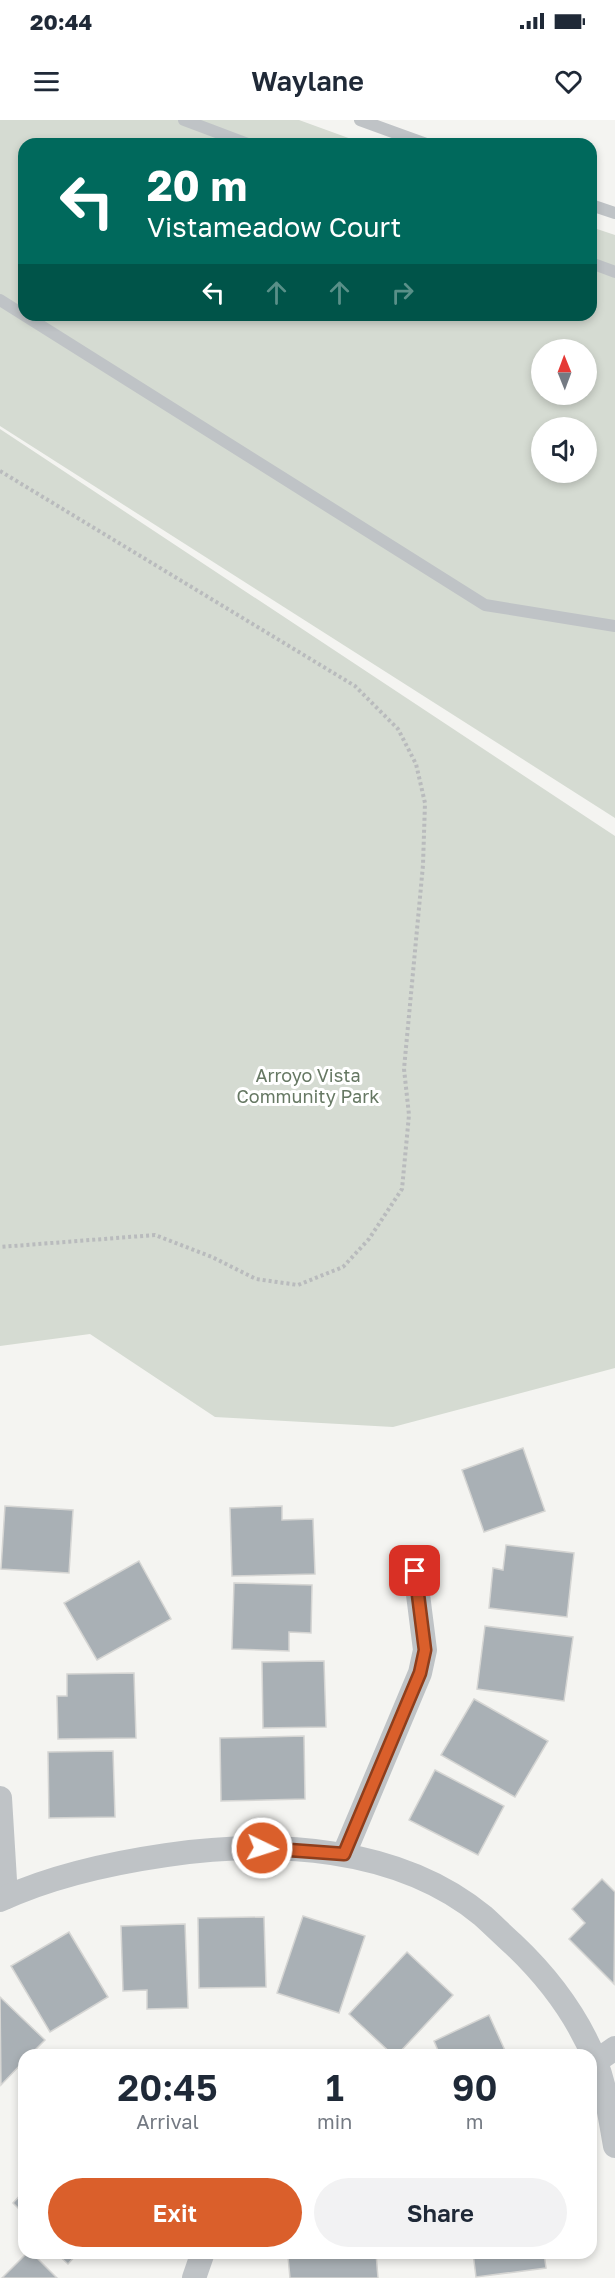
<!DOCTYPE html>
<html lang="en">
<head>
<meta charset="utf-8">
<style>
  :root { --surface:#fff; --page:#f2f2f3; --text:#1f2937; --muted:#747a83; --accent:#da5f2b }
  body { margin:0; font-family:"Golos Text",sans-serif; background:var(--page); color:var(--text); height:100vh; display:flex; flex-direction:column; font-size:22px; white-space:nowrap }
  * { box-sizing:border-box; margin:0 }
  p { font-size:20px; color:var(--muted) }
  .icon { flex:none; width:33px; height:33px; fill:none; stroke:currentColor; stroke-width:2; stroke-linecap:round; stroke-linejoin:round }
  .map { position:relative; flex:1; overflow:hidden }
  .side { position:absolute; left:18px; top:1929px; width:579px; height:210px; display:flex; flex-direction:column; background:var(--surface); border-radius:18px; box-shadow:0 3px 9px #0003 }
  .side>* { flex:none }
  .top-card { position:absolute; left:18px; top:18px; width:579px; height:183px; border-radius:18px; box-shadow:0 3px 9px #0003; background:#00695c; color:#fff; overflow:hidden }
  .needle { width:39px; rotate:359deg }
  .tools { position:absolute; left:531px; top:219px; display:grid; gap:12px }
  .tools a { display:grid; place-items:center; width:66px; height:66px; border-radius:50%; background:var(--surface); box-shadow:0 3px 9px #0003; font-size:30px }
  .pin { position:absolute; display:grid; place-items:center; width:51px; height:51px; color:#fff; margin:-26px; border-radius:12px; box-shadow:0 3px 9px #0006 }
  .me { position:absolute; width:66px; margin:-33px; rotate:94deg; stroke-linejoin:round; filter:drop-shadow(0 0 4px #0008) }
  .turn { display:flex; align-items:center; gap:21px; height:126px; padding:0 30px; font-size:27px }
  .turn .icon { width:78px; height:78px; stroke-width:2.5 }
  .turn b { display:block; font-size:42px; line-height:51px }
  .lanes { display:flex; align-items:center; height:57px; padding:0 30px; background:#0003; justify-content:center; gap:30px; direction:ltr }
  .lanes .off { opacity:.35 }
  .eta { display:flex; justify-content:space-evenly; align-items:center; height:102px; text-align:center }
  .eta b { font-size:36px; font-weight:600; line-height:42px }
  .primary-button { display:flex; gap:12px; margin-top:auto; padding:12px 30px }
  .primary-button a { flex:1; height:69px; border-radius:36px; background:var(--accent); color:#fff; font-size:24px; font-weight:600; line-height:69px; text-align:center }
  .primary-button a+a { background:var(--page); color:var(--text) }
  .status { display:flex; justify-content:space-between; align-items:center; height:42px; padding:0 30px; background:var(--surface); direction:ltr }
  .status svg { height:16px; fill:currentColor }
  header { display:flex; justify-content:space-between; align-items:center; height:78px; padding:0 30px; background:var(--surface); font-size:27px; font-weight:600 }
  .map>svg:first-child { display:block }
  .green { fill:#d5dbd2; fill-rule:evenodd }
  .building { fill:#a9b0b5; stroke:#d5d5d3; stroke-width:1.5 }
  .lines { fill:none; stroke-linecap:round; stroke-linejoin:round }
  .path { stroke:#b9bbbd; stroke-width:4; stroke-dasharray:3 3; stroke-linecap:butt }
  .lane { stroke:#bfc3c6; stroke-width:12 }
  .street { stroke:#bfc3c6; stroke-width:24 }
  .route-casing { stroke:#8e3e1c; stroke-width:15 }
  .route { stroke:#da5f2b; stroke-width:10 }
  .labels { text-anchor:middle; dominant-baseline:central; stroke-width:6; stroke-linejoin:round; paint-order:stroke }
  .park-label { font-size:18px; fill:#667863; stroke:#fff }
</style>
</head>
<body>
<div class="status"><b>20:44</b><svg viewBox="0 0 49 12"><path d="M0 12V9h3v3zM5 12V6h3v6zM10 12V3h3v9zM15 12V0h3v12zM26 1h20v11H26zM47 4h2v5h-2z"/></svg></div>
<header><svg class="icon" aria-label="menu" viewBox="0 0 24 24"><path d="M4 6h16M4 12h16M4 18h16"/></svg>Waylane<svg class="icon" aria-label="heart" viewBox="0 0 24 24"><path d="M12 20l-8-8c-3-5 5-10 8-4 3-6 11-1 8 4z"/></svg></header>
<div class="map">
<svg width="615" height="2158" viewBox="0 0 615 2158">
  <rect width="100%" height="100%" fill="#f4f4f1"/>
  <g class="green">
    <path d="M0,0H299L365,24H24V195H591V107L615,115V698L0,306ZM542,230H586V274H542ZM542,308H586V352H542Z"/>
    <path d="M0,309L615,716V1248L393,1307L215,1297L90,1214L0,1226Z"/>
  </g>
  <g class="building">
    <path d="M523,1328L545,1391L484,1412L462,1350Z"/>
    <path d="M5,1386L73,1390L69,1453L1,1449Z"/>
    <path d="M282,1386V1400L313,1399L315,1454L232,1456L230,1388Z"/>
    <path d="M506,1425L574,1433L567,1497L489,1488L493,1448L503,1450Z"/>
    <path d="M139,1441L171,1499L97,1540L64,1483Z"/>
    <path d="M234,1463L312,1465L311,1513L289,1512V1531L232,1529Z"/>
    <path d="M485,1506L573,1517L564,1581L477,1569Z"/>
    <path d="M324,1541L326,1607L263,1608L262,1542Z"/>
    <path d="M134,1553L136,1618L58,1619L57,1576H67V1554Z"/>
    <path d="M474,1579L548,1621L515,1677L441,1635Z"/>
    <path d="M304,1616L305,1679L221,1681L220,1618Z"/>
    <path d="M113,1631L115,1697L49,1698L48,1632Z"/>
    <path d="M435,1650L504,1686L478,1735L409,1700Z"/>
    <path d="M602,1759L615,1772L614,1864L569,1819L585,1803L572,1789Z"/>
    <path d="M303,1796L365,1816L339,1893L277,1873Z"/>
    <path d="M264,1797L266,1867L199,1868L198,1798Z"/>
    <path d="M185,1804L188,1888L147,1889V1870L123,1871L121,1806Z"/>
    <path d="M69,1812L108,1877L50,1912L11,1846Z"/>
    <path d="M407,1832L453,1875L397,1935H393L349,1894Z"/>
    <path d="M0,1877L45,1920L30,1935H24V1941L1,1965Z"/>
    <path d="M489,1895L507,1935H440L434,1921Z"/>
    <path d="M24,2071V2094L13,2083Z"/>
    <path d="M27,2133H32L57,2158H2Z"/>
    <path d="M56,2133H78L68,2144Z"/>
    <path d="M330,2133H376L378,2158H290L288,2137Z"/>
    <path d="M473,2133H544L546,2148L476,2157Z"/>
  </g>
  <g class="lines">
    <path class="path" d="M0,351L355,566L398,609L416,644L425,683L423,745L404,949L409,995L402,1069L369,1119L343,1147L298,1165L256,1159L212,1137L155,1115L0,1127"/>
    <g class="lane">
      <path d="M184,0L248,24"/>
      <path d="M360,0L426,24"/>
      <path d="M591,85L615,93"/>
      <path d="M591,143L615,152"/>
      <path d="M0,180L485,485L615,506"/>
    </g>
    <g class="street">
      <path d="M0,1678L6,1777"/>
      <path d="M344,1734L420,1553L425,1530L415,1451"/>
      <path d="M0,1780C51,1756 111,1743 166,1735C272,1720 397,1725 483,1796C493,1805 503,1815 513,1824C548,1857 578,1897 596,1942C606,1969 610,1998 615,2026"/>
      <path d="M595,1942L615,1928"/>
      <path d="M194,2158L202,2135"/>
    </g>
  </g>
  <g class="lines">
    <defs>
      <path id="route" d="M262,1728L344,1734L420,1553L425,1530L415,1451"/>
    </defs>
    <use href="#route" class="route-casing"/>
    <use href="#route" class="route"/>
  </g>
  <g class="labels">
    <g class="park-label">
      <text x="308" y="955">Arroyo Vista<tspan x="308" dy="21">Community Park</tspan></text>
    </g>
  </g>
</svg>
<div class="tools">
<a><svg class="needle" viewBox="-14 -14 28 28"><path d="M0-13l5 13h-10z" fill="#e53935"/><path d="M0 13l5-13h-10z" fill="#747a83"/></svg></a>
<a><svg class="icon" aria-label="sound" viewBox="0 0 24 24"><path d="M4 9h4l5-4v14l-5-4H4zM17 9q2 3 0 6"/></svg></a>
</div>
<div class="pin" style="left:415px;top:1451px;background:#d93025"><svg class="icon" aria-label="arrive" viewBox="0 0 24 24"><path d="M6 21V4h12l-3 4 3 4H6"/></svg></div>
<svg class="me" style="left:262px;top:1728px" viewBox="-20 -20 40 40"><circle r="17" fill="#da5f2b" stroke="#fff" stroke-width="3"/><path d="M0-11L8 9 0 5-8 9z" fill="#fff"/></svg>
<div class="top-card">
<div class="turn"><svg class="icon" aria-label="left" viewBox="0 0 24 24"><path d="M17 20v-9H6M10 6l-5 5 5 5"/></svg><div><b>20 m</b>Vistameadow Court</div></div>
<div class="lanes"><svg class="icon" aria-label="left" viewBox="0 0 24 24"><path d="M17 20v-9H6M10 6l-5 5 5 5"/></svg><svg class="icon off" aria-label="ahead" viewBox="0 0 24 24"><path d="M12 20V5M6 11l6-6 6 6"/></svg><svg class="icon off" aria-label="ahead" viewBox="0 0 24 24"><path d="M12 20V5M6 11l6-6 6 6"/></svg><svg class="icon off" aria-label="right" viewBox="0 0 24 24"><path d="M7 20v-9h11M14 6l5 5-5 5"/></svg></div>
</div>
<section class="side">
<div class="eta">
<div><b>20:45</b><p>Arrival</p></div>
<div><b>1</b><p>min</p></div>
<div><b>90</b><p>m</p></div>
</div>
<div class="primary-button"><a>Exit</a><a>Share</a></div>
</section>
</div>
</body>
</html>
